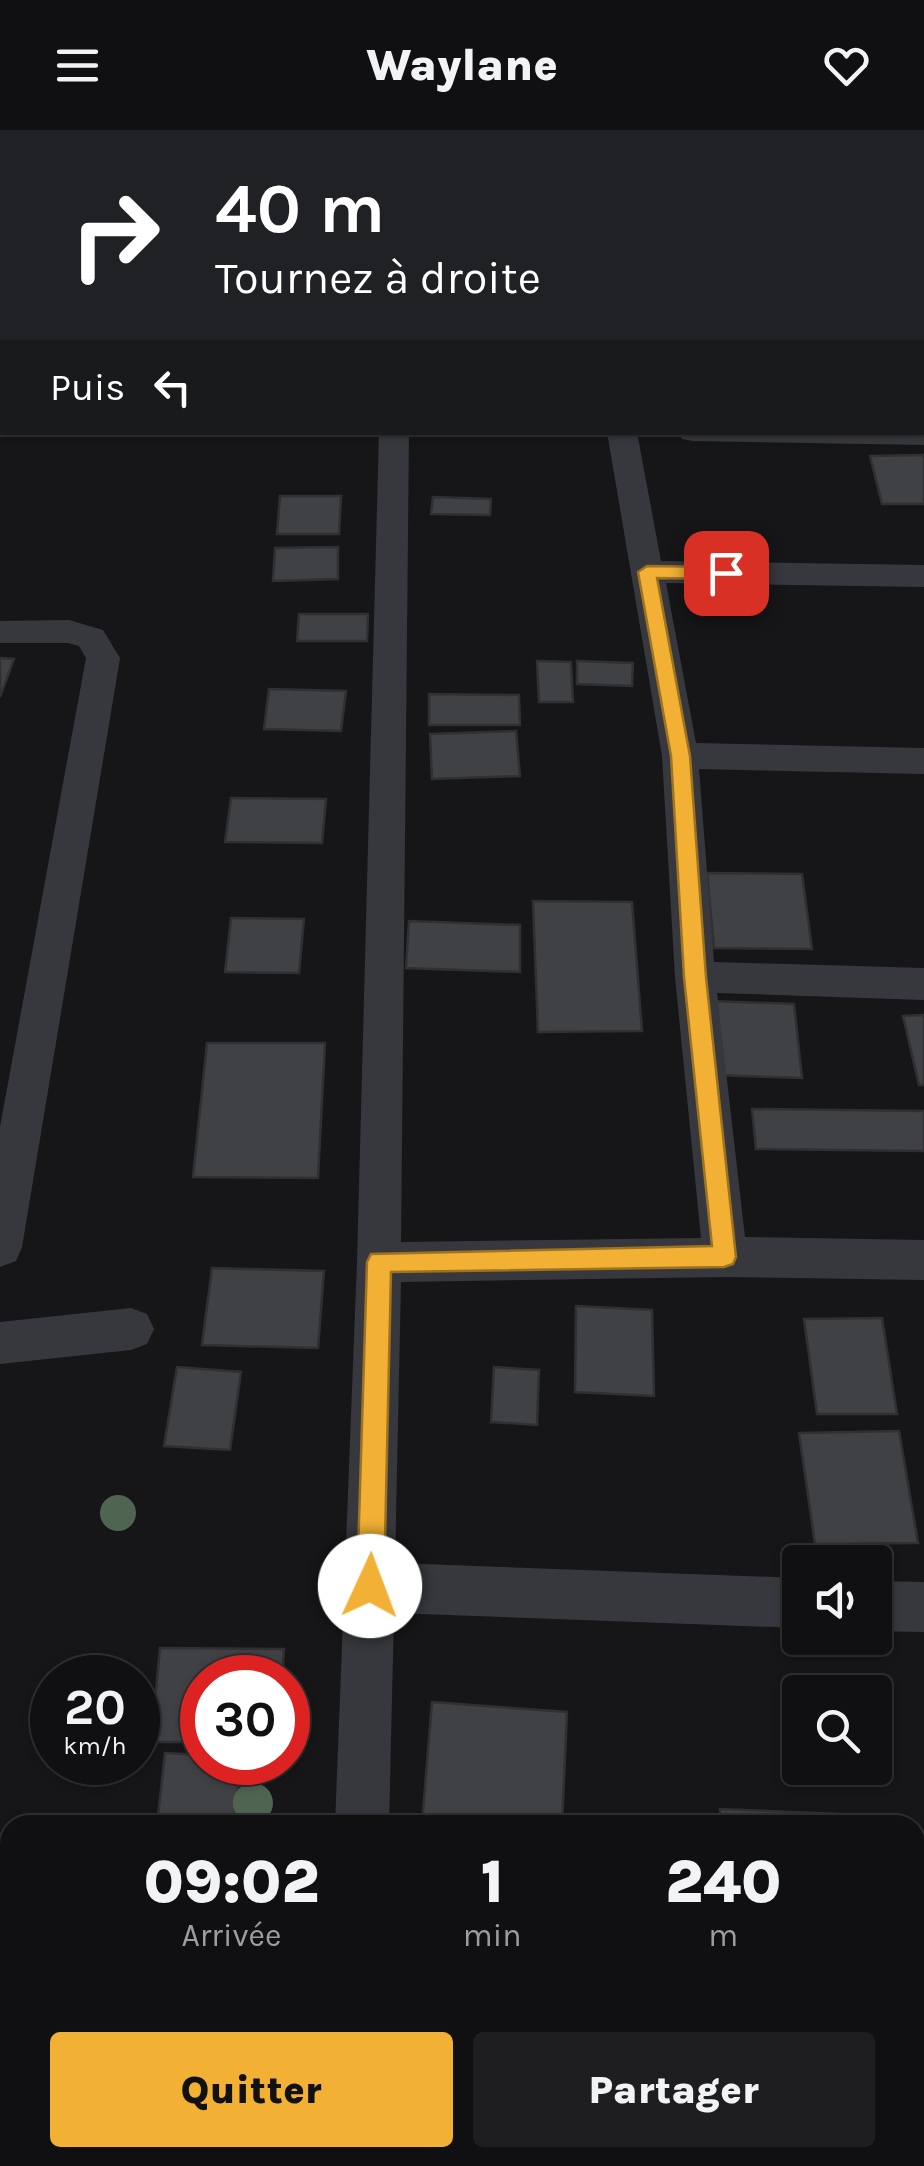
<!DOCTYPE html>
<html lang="fr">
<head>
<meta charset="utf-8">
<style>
  :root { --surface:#101012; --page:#1e1e20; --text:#f1f3f6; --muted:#9c9d9f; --line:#303032; --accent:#f2b134 }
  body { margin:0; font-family:Karla,sans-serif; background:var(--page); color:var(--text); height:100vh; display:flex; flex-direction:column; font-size:38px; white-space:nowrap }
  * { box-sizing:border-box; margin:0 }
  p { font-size:32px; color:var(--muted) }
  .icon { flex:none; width:55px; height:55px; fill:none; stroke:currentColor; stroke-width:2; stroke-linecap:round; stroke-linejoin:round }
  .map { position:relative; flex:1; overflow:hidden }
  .details { position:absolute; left:0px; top:1685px; width:925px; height:352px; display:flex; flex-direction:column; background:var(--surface); border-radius:30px 30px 0 0; box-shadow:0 2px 8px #0004,0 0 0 2px var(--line) }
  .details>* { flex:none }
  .top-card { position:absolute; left:0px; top:0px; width:925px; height:305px; box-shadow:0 2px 8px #0004,0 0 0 2px var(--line); background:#202124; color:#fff; overflow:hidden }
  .buttons { position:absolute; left:782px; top:1415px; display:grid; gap:20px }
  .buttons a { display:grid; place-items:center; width:110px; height:110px; border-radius:10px; background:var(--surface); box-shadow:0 2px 8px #0004,0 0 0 2px var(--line); font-size:50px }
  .speed { position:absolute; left:30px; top:1525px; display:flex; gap:20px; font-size:50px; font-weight:700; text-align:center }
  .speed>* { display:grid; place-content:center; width:130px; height:130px; border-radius:50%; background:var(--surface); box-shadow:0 2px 8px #0004,0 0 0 2px var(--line); line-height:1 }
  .speed small { font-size:25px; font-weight:400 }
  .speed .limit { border:15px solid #d22; background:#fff; color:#111 }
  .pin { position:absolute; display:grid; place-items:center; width:85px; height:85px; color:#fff; margin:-42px; border-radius:20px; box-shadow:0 5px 15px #0006 }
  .me { position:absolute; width:110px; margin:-55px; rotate:2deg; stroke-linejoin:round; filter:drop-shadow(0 0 8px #0008) }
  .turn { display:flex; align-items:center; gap:35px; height:210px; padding:0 50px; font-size:45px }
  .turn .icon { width:130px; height:130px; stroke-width:2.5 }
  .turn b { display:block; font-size:70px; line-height:85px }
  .then { display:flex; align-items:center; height:95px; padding:0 50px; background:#0003; gap:20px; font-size:38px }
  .eta { display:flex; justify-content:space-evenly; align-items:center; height:170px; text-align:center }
  .eta b { font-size:60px; font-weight:800; line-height:70px }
  .button { display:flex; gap:20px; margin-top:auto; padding:20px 50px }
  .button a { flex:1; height:115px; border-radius:10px; background:var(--accent); color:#111; font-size:40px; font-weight:800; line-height:115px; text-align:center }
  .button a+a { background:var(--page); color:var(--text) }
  header { display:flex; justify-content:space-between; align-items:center; height:130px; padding:0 50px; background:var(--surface); font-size:45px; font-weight:800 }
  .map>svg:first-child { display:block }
  .building { fill:#404145; stroke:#303034; stroke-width:2.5 }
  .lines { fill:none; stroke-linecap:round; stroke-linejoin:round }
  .street { fill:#37383d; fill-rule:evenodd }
  .tree { fill:#506452 }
  .route { fill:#f2b134; stroke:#9d7322; stroke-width:2.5 }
</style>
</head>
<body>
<header><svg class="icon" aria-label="menu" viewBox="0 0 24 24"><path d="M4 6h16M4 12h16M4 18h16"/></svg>Waylane<svg class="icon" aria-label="heart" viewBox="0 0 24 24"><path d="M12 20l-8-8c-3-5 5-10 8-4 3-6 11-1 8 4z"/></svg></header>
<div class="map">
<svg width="924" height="2036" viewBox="0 0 924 2036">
  <rect width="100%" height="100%" fill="#161618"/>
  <g class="building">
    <path d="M924,325V374H882L870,326Z"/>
    <path d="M280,366H341L339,404H277Z"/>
    <path d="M433,367L491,369L490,385L431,384Z"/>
    <path d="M338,417V449L273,451L275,418Z"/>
    <path d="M299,484H368L367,511H297Z"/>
    <path d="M0,528L14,529L0,567Z"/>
    <path d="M537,531L571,532L573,572H539Z"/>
    <path d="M577,531L633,533L632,556L577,554Z"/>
    <path d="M269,559L346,561L341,601L264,599Z"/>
    <path d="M429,564L519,565L520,595H429Z"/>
    <path d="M516,601L520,646L432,649L430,604Z"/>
    <path d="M231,668L326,669L322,713L225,712Z"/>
    <path d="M707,743L802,744L812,819L714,818Z"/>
    <path d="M533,771L632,772L642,901L538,902Z"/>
    <path d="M231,788L304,789L299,843L225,842Z"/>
    <path d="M409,791L520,795V842L406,838Z"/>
    <path d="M709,871L794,874L802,948L714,945Z"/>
    <path d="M924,885V955H919L903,886Z"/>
    <path d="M207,913H325L318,1048L193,1047Z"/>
    <path d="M752,979L924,981V1021L756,1019Z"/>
    <path d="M212,1138L324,1141L318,1218L202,1215Z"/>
    <path d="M576,1176L652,1180L654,1266L575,1262Z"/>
    <path d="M882,1188L897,1284H817L804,1189Z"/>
    <path d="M177,1237L241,1242L230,1320L164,1316Z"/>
    <path d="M494,1237L539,1240L537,1295L491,1292Z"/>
    <path d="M899,1301L918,1413L815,1414L799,1303Z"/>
    <path d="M160,1518L284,1519L282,1548H202V1612H151Z"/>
    <path d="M432,1572L567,1582L562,1695L422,1694Z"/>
    <path d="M165,1623L202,1625V1632H241L234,1695H157Z"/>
    <path d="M720,1679L839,1684L840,1695H721Z"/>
    <path d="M535,2028H624L654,2031V2036H535Z"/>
  </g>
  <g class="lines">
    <g class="street">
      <path d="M322,0H351L353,2H324Z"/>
      <path d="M0,5L2,6V23L0,22Z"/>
      <path d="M924,297V315L693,311L682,309L678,302H922Z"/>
      <path d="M379,302H409L401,1112L701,1108L675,847L662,626L607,302H637L661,431L924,435V457L666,453L696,613L924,618V644L699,639L714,832L924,838V870L717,863L745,1107L924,1110V1150L725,1147L401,1152L395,1433L800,1448V1498L394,1483L389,1695H335L357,1132Z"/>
      <path d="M69,490L103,500L120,528L22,1117L16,1131L0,1137V997L86,528L79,516L68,513H0V491Z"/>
      <path d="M131,1178L147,1184L154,1199L147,1214L131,1220L0,1234V1192Z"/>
      <path d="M875,1451L924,1452V1502L875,1501Z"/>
      <rect x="915" y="1915" width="9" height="58"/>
      <path d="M322,2028H382L381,2036H321Z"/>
    </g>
  </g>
  <g class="tree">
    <circle cx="118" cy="1383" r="18"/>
    <circle cx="253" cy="1673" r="20"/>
  </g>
  <path class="route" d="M647,436L726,437L735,443L726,449L657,448L690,626L706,847L736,1127L733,1134L724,1137L391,1142L384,1456L380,1466L370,1470L361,1466L357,1456L367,1132L371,1124L712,1116L684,847L671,626L638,442Z"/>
</svg>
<div class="buttons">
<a><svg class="icon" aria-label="sound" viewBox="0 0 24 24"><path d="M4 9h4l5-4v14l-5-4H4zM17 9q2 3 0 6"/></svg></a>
<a><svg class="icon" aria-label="search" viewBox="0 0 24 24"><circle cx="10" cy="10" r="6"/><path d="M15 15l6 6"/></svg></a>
</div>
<div class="speed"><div>20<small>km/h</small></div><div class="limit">30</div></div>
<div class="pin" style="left:726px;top:443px;background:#d93025"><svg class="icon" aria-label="arrive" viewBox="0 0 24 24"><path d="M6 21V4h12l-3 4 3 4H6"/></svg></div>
<svg class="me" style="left:370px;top:1456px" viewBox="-20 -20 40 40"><circle r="19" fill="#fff"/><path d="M0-13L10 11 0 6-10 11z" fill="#f2b134"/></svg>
<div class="top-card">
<div class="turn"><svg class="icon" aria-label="right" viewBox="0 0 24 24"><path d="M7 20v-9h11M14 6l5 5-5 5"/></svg><div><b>40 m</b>Tournez à droite</div></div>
<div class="then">Puis<svg class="icon" aria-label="left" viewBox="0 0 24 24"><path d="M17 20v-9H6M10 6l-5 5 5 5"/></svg></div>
</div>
<section class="details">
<div class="eta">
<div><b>09:02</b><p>Arrivée</p></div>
<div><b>1</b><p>min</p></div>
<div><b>240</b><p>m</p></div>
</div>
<div class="button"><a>Quitter</a><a>Partager</a></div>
</section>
</div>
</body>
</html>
